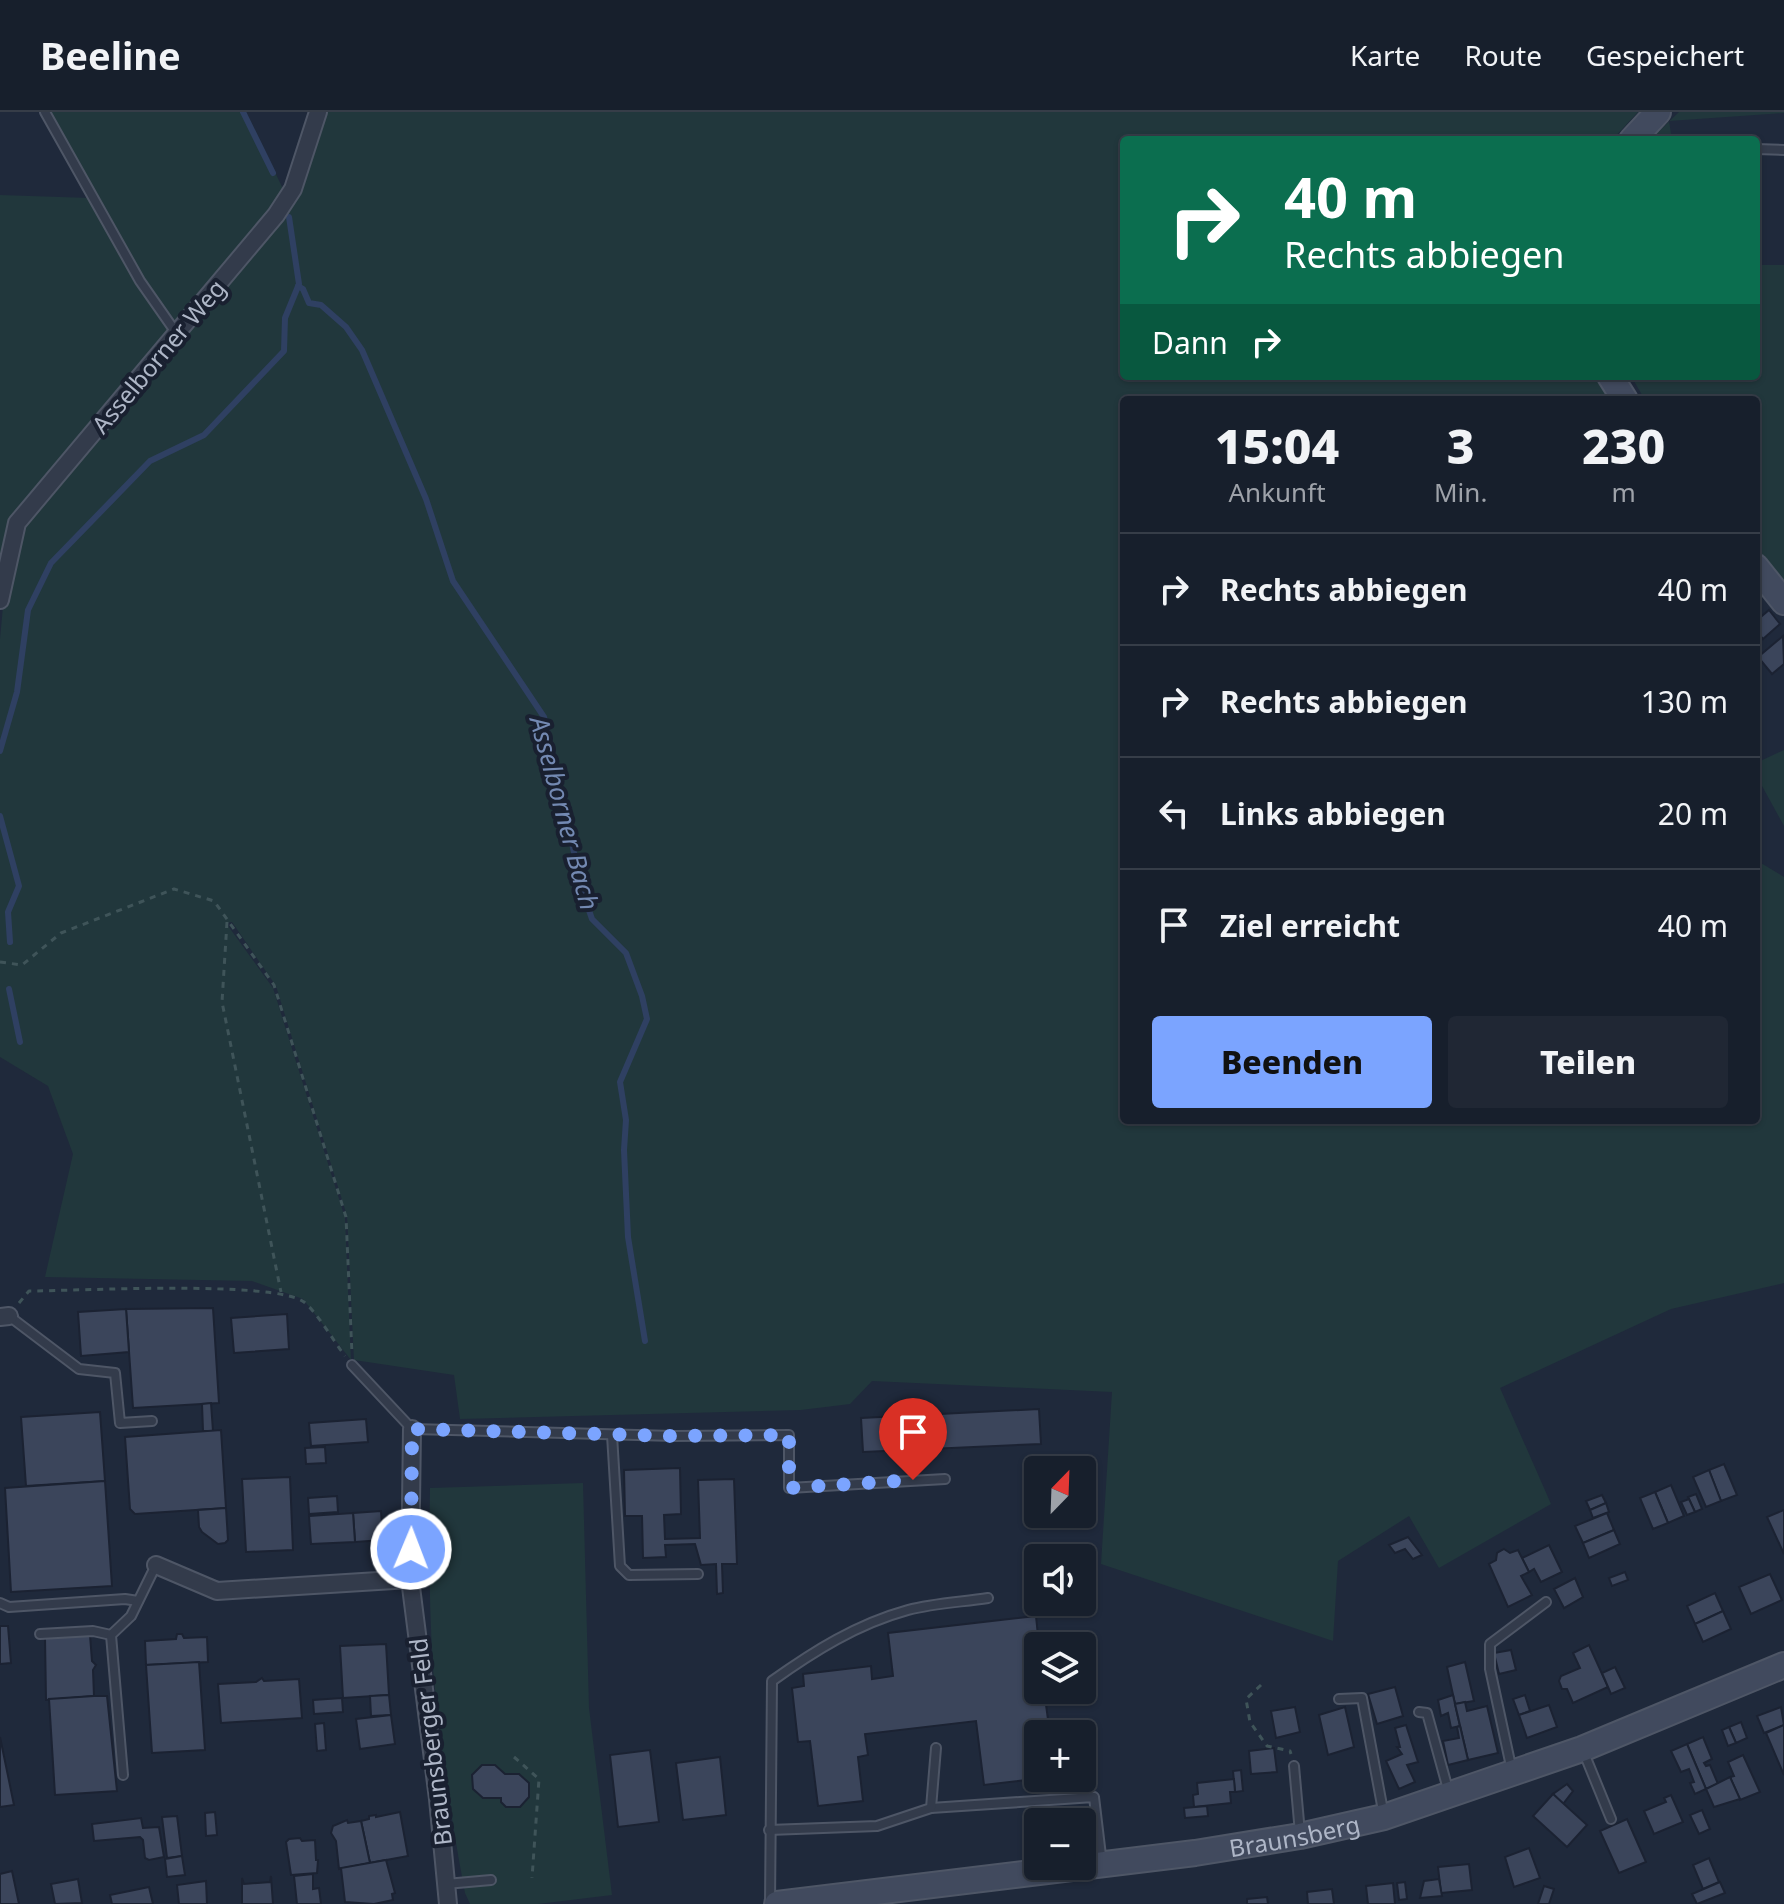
<!DOCTYPE html>
<html lang="de">
<head>
<meta charset="utf-8">
<style>
  :root { --surface:#171f2c; --page:#202734; --text:#f1f3f6; --muted:#9ea2a9; --line:#363d48; --accent:#7ba4ff }
  body { margin:0; font-family:"Noto Sans",sans-serif; background:var(--page); color:var(--text); height:100vh; display:flex; flex-direction:column; font-size:30px; white-space:nowrap }
  * { box-sizing:border-box; margin:0 }
  p { font-size:26px; color:var(--muted) }
  .icon { flex:none; width:44px; height:44px; fill:none; stroke:currentColor; stroke-width:2; stroke-linecap:round; stroke-linejoin:round }
  .map { position:relative; flex:1; overflow:hidden }
  .details { position:absolute; left:1120px; top:284px; width:640px; height:728px; display:flex; flex-direction:column; background:var(--surface); border-radius:8px; box-shadow:0 2px 6px #0004,0 0 0 2px var(--line) }
  .details>* { flex:none }
  .top-card { position:absolute; left:1120px; top:24px; width:640px; height:244px; border-radius:8px; box-shadow:0 2px 6px #0004,0 0 0 2px var(--line); background:#0b6e4f; color:#fff; overflow:hidden }
  .needle { width:52px; rotate:23deg }
  .tools { position:absolute; left:1024px; top:1344px; display:grid; gap:16px }
  .tools a { display:grid; place-items:center; width:72px; height:72px; border-radius:8px; background:var(--surface); box-shadow:0 2px 6px #0004,0 0 0 2px var(--line); font-size:40px }
  .pin { position:absolute; display:grid; place-items:center; width:68px; height:68px; color:#fff; margin:-82px -34px; border-radius:50% 50% 50% 0; rotate:-45deg; box-shadow:0 0 8px #0007 }
  .pin .icon { rotate:45deg }
  .me { position:absolute; width:88px; margin:-44px; rotate:1deg; stroke-linejoin:round; filter:drop-shadow(0 0 6px #0008) }
  .turn { display:flex; align-items:center; gap:28px; height:168px; padding:0 32px; font-size:36px }
  .turn .icon { width:104px; height:104px; stroke-width:2.5 }
  .turn b { display:block; font-size:56px; line-height:68px }
  .then { display:flex; align-items:center; height:76px; padding:0 32px; background:#0003; gap:16px; font-size:30px }
  .eta { display:flex; justify-content:space-evenly; align-items:center; height:136px; text-align:center }
  .eta b { font-size:48px; font-weight:800; line-height:56px }
  .primary-button { display:flex; gap:16px; margin-top:auto; padding:16px 32px }
  .primary-button a { flex:1; height:92px; border-radius:8px; background:var(--accent); color:#111; font-size:32px; font-weight:800; line-height:92px; text-align:center }
  .primary-button a+a { background:var(--page); color:var(--text) }
  ul { padding:0; list-style:none }
  li { display:flex; align-items:center; gap:24px; height:112px; padding:0 32px; border-top:2px solid var(--line) }
  li div { flex:1 }
  li b { display:block; font-size:30px }
  li em { font-style:normal }
  header { display:flex; align-items:center; gap:48px; box-sizing:border-box; height:112px; padding:0 40px; background:var(--surface); border-bottom:2px solid var(--line) }
  header strong { font-size:38px }
  nav { display:flex; gap:44px; margin-inline-start:auto; font-size:28px }
  .map>svg:first-child { display:block }
  .green { fill:#21373c }
  .lines { fill:none; stroke-linecap:round; stroke-linejoin:round }
  .stream { stroke:#2f4062; stroke-width:6 }
  .building { fill:#3b455b; stroke:#1b2232; stroke-width:2 }
  .service-casing { stroke:#4e5666; stroke-width:12 }
  .minor-casing { stroke:#4e5666; stroke-width:20 }
  .secondary-casing { stroke:#4e5666; stroke-width:28 }
  .path { stroke:#3f5459; stroke-width:3; stroke-dasharray:6 6; stroke-linecap:butt }
  .service { stroke:#333b4b; stroke-width:8 }
  .minor { stroke:#333b4b; stroke-width:16 }
  .secondary { stroke:#414a5e; stroke-width:24 }
  .route { stroke:#7ba4ff; stroke-width:14; stroke-dasharray:0 25.2 }
  .labels { text-anchor:middle; dominant-baseline:central; stroke-width:8; stroke-linejoin:round; paint-order:stroke }
  .street-label { font-size:24px; fill:#aeb6c7; stroke:#192030 }
  .water-label { font-size:26px; font-style:italic; fill:#7389b2; stroke:#192030 }
</style>
</head>
<body>
<header>
<strong>Beeline</strong>
<nav><a>Karte</a><a>Route</a><a>Gespeichert</a></nav>
</header>
<div class="map">
<svg width="1784" height="1792" viewBox="0 0 1784 1792">
  <rect width="100%" height="100%" fill="#1f293b"/>
  <g class="green">
    <path d="M49,0H246L285,81L176,216L143,167Z"/>
    <path d="M325,0H1638L1612,28H1124V264H1597L1611,288H1124V1008H1756V748L1784,765V1171L1671,1197L1500,1276L1551,1392L1439,1456L1409,1404L1338,1449L1333,1529L1101,1452L1112,1280L872,1269L850,1292L801,1298L460,1307L454,1263L354,1248L347,1104L276,874L232,810L226,811L273,876L345,1106L351,1248L303,1187L252,1169L45,1165L73,1042L48,974L0,945V527L4,483L20,414L281,107Z"/>
    <path d="M1679,0H1784V1L1669,9L1672,28H1650Z"/>
    <path d="M0,83L90,86L172,221L32,384L0,465Z"/>
    <path d="M1756,153H1784V476L1756,440V288H1645L1631,264H1756Z"/>
    <path d="M1784,638V714L1756,663V651Z"/>
    <path d="M583,1371L589,1596L612,1783L538,1792H470L465,1781C451,1706 439,1631 433,1555C429,1495 429,1435 430,1376Z"/>
  </g>
  <g class="lines">
    <g class="stream">
      <path d="M243,0L273,61"/>
      <path d="M298,174L303,177L309,191L321,193L346,215L362,238L426,387L453,469L544,605L583,781L592,807L626,841L642,884L647,907L620,970L626,1008L624,1038L628,1125L645,1229"/>
      <path d="M0,639L17,580L28,498L51,451L150,349L204,323L284,239L285,206L299,172L289,105"/>
      <path d="M0,704L19,774L8,800L10,830"/>
      <path d="M9,877L20,930"/>
    </g>
  </g>
  <g class="building">
    <path d="M1769,498L1780,512L1763,527L1756,518V509Z"/>
    <path d="M1783,524L1784,552L1772,562L1758,545Z"/>
    <path d="M213,1196L219,1291L133,1296L126,1197Z"/>
    <path d="M126,1197L129,1240L81,1244L78,1200Z"/>
    <path d="M287,1202L289,1237L234,1241L231,1206Z"/>
    <path d="M211,1291L213,1319H203L202,1292Z"/>
    <path d="M1039,1297L1041,1332L863,1340L861,1306Z"/>
    <path d="M100,1300L105,1369L26,1374L21,1305Z"/>
    <path d="M366,1307L368,1330L311,1334L309,1311Z"/>
    <path d="M221,1318L226,1396L135,1402L130,1397L125,1325Z"/>
    <path d="M325,1335L326,1351L306,1352L305,1336Z"/>
    <path d="M1724,1352L1737,1383L1721,1389L1709,1358Z"/>
    <path d="M680,1356L681,1402L664,1403L665,1427L700,1426L698,1368L734,1367L737,1452H722L723,1481L717,1482L716,1452L701,1453L695,1432L665,1433L666,1445L643,1446L642,1404H625L624,1358Z"/>
    <path d="M1709,1358L1721,1389L1706,1395L1693,1365Z"/>
    <path d="M290,1365L293,1438L246,1440L242,1367Z"/>
    <path d="M105,1369L112,1474L11,1480L5,1376Z"/>
    <path d="M1671,1373L1684,1404L1668,1411L1655,1380Z"/>
    <path d="M1655,1380L1668,1411L1653,1417L1640,1386Z"/>
    <path d="M1696,1382L1702,1397L1695,1400L1688,1385Z"/>
    <path d="M1602,1383L1606,1391L1590,1398L1586,1389Z"/>
    <path d="M337,1384L338,1400L309,1402L308,1386Z"/>
    <path d="M1689,1387L1695,1400L1687,1403L1681,1390Z"/>
    <path d="M1606,1391L1609,1400L1593,1406L1590,1398Z"/>
    <path d="M226,1396L228,1428L225,1431L218,1432L202,1420L199,1415L198,1398Z"/>
    <path d="M1784,1398V1442L1767,1405Z"/>
    <path d="M381,1399L383,1428L355,1430L353,1401Z"/>
    <path d="M353,1401L355,1430L311,1432L309,1404Z"/>
    <path d="M1607,1401L1614,1418L1583,1431L1575,1414Z"/>
    <path d="M1614,1418L1620,1432L1589,1446L1583,1431Z"/>
    <path d="M1408,1425L1422,1443L1413,1447L1405,1437L1395,1441L1389,1433Z"/>
    <path d="M1549,1433L1562,1460L1541,1470L1534,1457L1529,1460L1522,1446Z"/>
    <path d="M1504,1437L1510,1441L1518,1438L1529,1460L1521,1464L1532,1483L1508,1495L1489,1452L1496,1448L1497,1441Z"/>
    <path d="M1625,1460L1628,1468L1612,1474L1609,1466Z"/>
    <path d="M1770,1462L1782,1488L1751,1502L1739,1475Z"/>
    <path d="M1575,1466L1583,1485L1564,1496L1554,1477Z"/>
    <path d="M1715,1481L1723,1499L1695,1512L1687,1494Z"/>
    <path d="M1723,1499L1731,1517L1703,1530L1695,1512Z"/>
    <path d="M1036,1504L1039,1534L1038,1578H1044L1050,1622H1038V1666H1042L984,1673L976,1609L865,1622L868,1643L858,1645L863,1689L818,1694L810,1629L798,1630L792,1576L804,1574L803,1562L871,1554L872,1567L893,1564L888,1521Z"/>
    <path d="M0,1514H8L11,1551L0,1552Z"/>
    <path d="M177,1522H182L184,1526L207,1525L208,1550L146,1553L145,1529L176,1527Z"/>
    <path d="M90,1523L92,1549L96,1553L93,1558L94,1584L46,1588L45,1526Z"/>
    <path d="M386,1532L389,1583L343,1586L340,1534Z"/>
    <path d="M1589,1533L1608,1575L1573,1591L1567,1577H1562L1559,1569L1561,1564L1580,1556L1573,1541Z"/>
    <path d="M1511,1538L1516,1558L1499,1562L1494,1541Z"/>
    <path d="M199,1550L205,1638L152,1641L146,1553Z"/>
    <path d="M1465,1550L1474,1589L1455,1592L1447,1555Z"/>
    <path d="M1615,1555L1625,1576L1611,1582L1602,1561Z"/>
    <path d="M262,1566L264,1569L299,1567L302,1606L221,1611L218,1572L256,1570Z"/>
    <path d="M1395,1575L1403,1604L1377,1612L1368,1582Z"/>
    <path d="M389,1583L391,1603L371,1604L370,1584Z"/>
    <path d="M1453,1583L1460,1614L1451,1616L1448,1601L1441,1604L1438,1588Z"/>
    <path d="M1525,1583L1530,1599L1519,1603L1513,1587Z"/>
    <path d="M94,1584H107L117,1679L55,1683L49,1587Z"/>
    <path d="M342,1586L343,1600L314,1602L313,1588Z"/>
    <path d="M1465,1590L1467,1599L1487,1594L1498,1641L1468,1648L1455,1592Z"/>
    <path d="M1549,1593L1557,1615L1527,1626L1519,1603Z"/>
    <path d="M1295,1595L1300,1620L1276,1626L1271,1599Z"/>
    <path d="M1345,1595L1354,1635L1328,1643L1319,1603Z"/>
    <path d="M1781,1595L1784,1613L1764,1621L1757,1604Z"/>
    <path d="M391,1603L395,1632L360,1637L356,1607Z"/>
    <path d="M1741,1610L1747,1626L1736,1631L1729,1615Z"/>
    <path d="M324,1611L326,1638L317,1639L315,1612Z"/>
    <path d="M1406,1613L1418,1650L1407,1653L1415,1670L1399,1677L1386,1649L1402,1642L1397,1635H1400L1395,1616Z"/>
    <path d="M1784,1613V1663L1766,1621Z"/>
    <path d="M1460,1614L1468,1648L1448,1653L1443,1629L1459,1626L1457,1615Z"/>
    <path d="M1729,1615L1736,1631L1728,1634L1722,1618Z"/>
    <path d="M0,1625L14,1693L0,1695Z"/>
    <path d="M1703,1625L1712,1647L1704,1651L1706,1654L1710,1653L1718,1672L1706,1677L1687,1632Z"/>
    <path d="M1687,1632L1706,1677L1695,1682L1690,1671L1694,1670L1689,1657L1681,1660L1671,1639Z"/>
    <path d="M1274,1636L1277,1660L1251,1662L1249,1639Z"/>
    <path d="M650,1638L659,1710L618,1715L610,1643Z"/>
    <path d="M1743,1643L1760,1680L1740,1688L1730,1665L1734,1664L1728,1650Z"/>
    <path d="M720,1645L726,1703L683,1708L676,1651Z"/>
    <path d="M482,1653H495L505,1662H519L529,1671V1685L520,1695H506L501,1690V1686H483L473,1677L472,1663Z"/>
    <path d="M1241,1658L1243,1679L1235,1680L1233,1659Z"/>
    <path d="M1730,1665L1740,1687L1714,1695L1706,1677Z"/>
    <path d="M1234,1667L1235,1680H1230L1231,1691L1194,1695L1193,1683L1198,1682L1197,1671Z"/>
    <path d="M1567,1672L1573,1679L1563,1692L1553,1682Z"/>
    <path d="M1553,1682L1587,1713L1567,1735L1533,1704Z"/>
    <path d="M1671,1683L1683,1710L1654,1722L1644,1699L1666,1690L1664,1686Z"/>
    <path d="M1207,1694L1208,1704L1185,1706L1184,1696Z"/>
    <path d="M1702,1698L1710,1717L1699,1722L1690,1703Z"/>
    <path d="M215,1700L217,1723L206,1724L205,1701Z"/>
    <path d="M400,1700L408,1744L370,1751L361,1709L369,1707V1704L376,1703V1705Z"/>
    <path d="M177,1704L182,1744L167,1746L162,1705Z"/>
    <path d="M141,1706L143,1716L159,1715L164,1745L149,1748L145,1746L143,1728L140,1725L94,1729L92,1712Z"/>
    <path d="M1627,1707L1646,1750L1619,1761L1600,1719Z"/>
    <path d="M347,1708L348,1711L361,1709L370,1751L339,1757L336,1729L331,1721L333,1714Z"/>
    <path d="M300,1726L302,1729L315,1728L316,1748H318L317,1761L291,1763L286,1730L289,1727Z"/>
    <path d="M1529,1736L1540,1766L1514,1775L1505,1745Z"/>
    <path d="M182,1744L185,1763L167,1765L165,1747Z"/>
    <path d="M1709,1746L1719,1770L1703,1777L1693,1753Z"/>
    <path d="M386,1748L395,1781L392,1782L393,1788L374,1792L345,1790L341,1756Z"/>
    <path d="M1469,1752L1472,1778L1441,1781L1438,1755Z"/>
    <path d="M12,1759L19,1792H0V1762Z"/>
    <path d="M313,1762V1777L319,1776L321,1792H297L294,1764Z"/>
    <path d="M271,1764L273,1792H242V1766L244,1772L270,1770Z"/>
    <path d="M78,1767L82,1791L55,1792L51,1772Z"/>
    <path d="M1439,1767L1442,1784L1420,1786L1424,1769Z"/>
    <path d="M206,1769L207,1792H179L177,1773Z"/>
    <path d="M1405,1770L1407,1787L1399,1788L1397,1771Z"/>
    <path d="M1720,1770L1725,1781L1697,1792L1692,1782Z"/>
    <path d="M1393,1771L1395,1792H1368L1366,1774Z"/>
    <path d="M1544,1774L1554,1777L1549,1792H1538Z"/>
    <path d="M149,1775L153,1792H112L110,1783Z"/>
    <path d="M1332,1777L1334,1792H1308L1307,1780Z"/>
    <path d="M1267,1785L1268,1792H1247V1787Z"/>
  </g>
  <g class="lines">
    <defs>
      <g id="service">
        <path d="M45,0L140,169L177,222"/>
        <path d="M1756,37L1784,38"/>
        <path d="M9,1204L79,1257L115,1261L120,1311L152,1309"/>
        <path d="M352,1253L412,1317L674,1324L789,1323V1376L945,1367"/>
        <path d="M612,1323L620,1454L629,1463L698,1462"/>
        <path d="M0,1491L9,1495L125,1487L138,1489"/>
        <path d="M40,1522L93,1519L111,1523"/>
        <path d="M1339,1587L1362,1586L1384,1704"/>
        <path d="M1419,1600L1427,1601L1449,1681"/>
        <path d="M1584,1641L1611,1707"/>
        <path d="M1294,1654L1300,1721"/>
        <path d="M1512,1659L1490,1557V1532L1546,1490"/>
        <path d="M123,1663L111,1523L131,1504L156,1453"/>
        <path d="M931,1696L1094,1685L1102,1752"/>
        <path d="M769,1718L877,1714L931,1696L936,1636"/>
        <path d="M446,1772L491,1768"/>
        <path d="M770,1792L772,1569C814,1539 857,1512 908,1498C934,1491 962,1490 988,1486"/>
      </g>
      <g id="minor">
        <path d="M0,488L17,411L276,103L293,77L318,0"/>
        <path d="M0,1205L9,1204"/>
        <path d="M412,1317L410,1467L438,1687L448,1792"/>
        <path d="M156,1453L217,1479L410,1467"/>
      </g>
      <g id="secondary">
        <path d="M1632,28L1658,0"/>
        <path d="M1610,264L1625,288"/>
        <path d="M1756,455L1784,490"/>
        <path id="s1" d="M777,1792L1195,1741L1300,1724L1384,1705L1582,1637L1784,1553"/>
      </g>
    </defs>
    <use href="#service" class="service-casing"/>
    <use href="#minor" class="minor-casing"/>
    <use href="#secondary" class="secondary-casing"/>
    <g class="path">
      <path d="M227,810L222,890L281,1180"/>
      <path d="M0,850L22,853L61,821L174,777L214,789L274,873L346,1105L352,1242"/>
      <path d="M19,1191L29,1179C76,1179 275,1168 304,1190C316,1199 335,1231 345,1244"/>
      <path d="M1261,1573L1246,1587L1250,1610L1267,1634L1290,1639L1291,1642"/>
      <path d="M514,1645L539,1667L532,1766"/>
    </g>
    <use href="#service" class="service"/>
    <use href="#minor" class="minor"/>
    <use href="#secondary" class="secondary"/>
  </g>
  <g class="lines">
    <path class="route" d="M411,1437L412,1317L674,1324L789,1323V1376L913,1368"/>
  </g>
  <g class="labels">
    <g class="street-label">
      <text transform="translate(158 244) rotate(-50)">Asselborner Weg</text>
      <text transform="translate(430 1630) rotate(-97)">Braunsberger Feld</text>
      <text stroke="none"><textPath href="#s1" startOffset="522">Braunsberg</textPath></text>
    </g>
    <g class="water-label">
      <text transform="translate(565 701) rotate(75)">Asselborner Bach</text>
    </g>
  </g>
</svg>
<div class="tools">
<a><svg class="needle" viewBox="-14 -14 28 28"><path d="M0-13l5 13h-10z" fill="#e53935"/><path d="M0 13l5-13h-10z" fill="#9ea2a9"/></svg></a>
<a><svg class="icon" aria-label="sound" viewBox="0 0 24 24"><path d="M4 9h4l5-4v14l-5-4H4zM17 9q2 3 0 6"/></svg></a>
<a><svg class="icon" aria-label="layers" viewBox="0 0 24 24"><path d="M12 4l9 5-9 5-9-5zM3 14l9 5 9-5"/></svg></a>
<a>+</a>
<a>−</a>
</div>
<div class="pin" style="left:913px;top:1368px;background:#d93025"><svg class="icon" aria-label="arrive" viewBox="0 0 24 24"><path d="M6 21V4h12l-3 4 3 4H6"/></svg></div>
<svg class="me" style="left:411px;top:1437px" viewBox="-20 -20 40 40"><circle r="17" fill="#7ba4ff" stroke="#fff" stroke-width="3"/><path d="M0-11L8 9 0 5-8 9z" fill="#fff"/></svg>
<div class="top-card">
<div class="turn"><svg class="icon" aria-label="right" viewBox="0 0 24 24"><path d="M7 20v-9h11M14 6l5 5-5 5"/></svg><div><b>40 m</b>Rechts abbiegen</div></div>
<div class="then">Dann<svg class="icon" aria-label="right" viewBox="0 0 24 24"><path d="M7 20v-9h11M14 6l5 5-5 5"/></svg></div>
</div>
<section class="details">
<div class="eta">
<div><b>15:04</b><p>Ankunft</p></div>
<div><b>3</b><p>Min.</p></div>
<div><b>230</b><p>m</p></div>
</div>
<ul>
<li><svg class="icon" aria-label="right" viewBox="0 0 24 24"><path d="M7 20v-9h11M14 6l5 5-5 5"/></svg><div><b>Rechts abbiegen</b></div><em>40 m</em></li>
<li><svg class="icon" aria-label="right" viewBox="0 0 24 24"><path d="M7 20v-9h11M14 6l5 5-5 5"/></svg><div><b>Rechts abbiegen</b></div><em>130 m</em></li>
<li><svg class="icon" aria-label="left" viewBox="0 0 24 24"><path d="M17 20v-9H6M10 6l-5 5 5 5"/></svg><div><b>Links abbiegen</b></div><em>20 m</em></li>
<li><svg class="icon" aria-label="arrive" viewBox="0 0 24 24"><path d="M6 21V4h12l-3 4 3 4H6"/></svg><div><b>Ziel erreicht</b></div><em>40 m</em></li>
</ul>
<div class="primary-button"><a>Beenden</a><a>Teilen</a></div>
</section>
</div>
</body>
</html>
